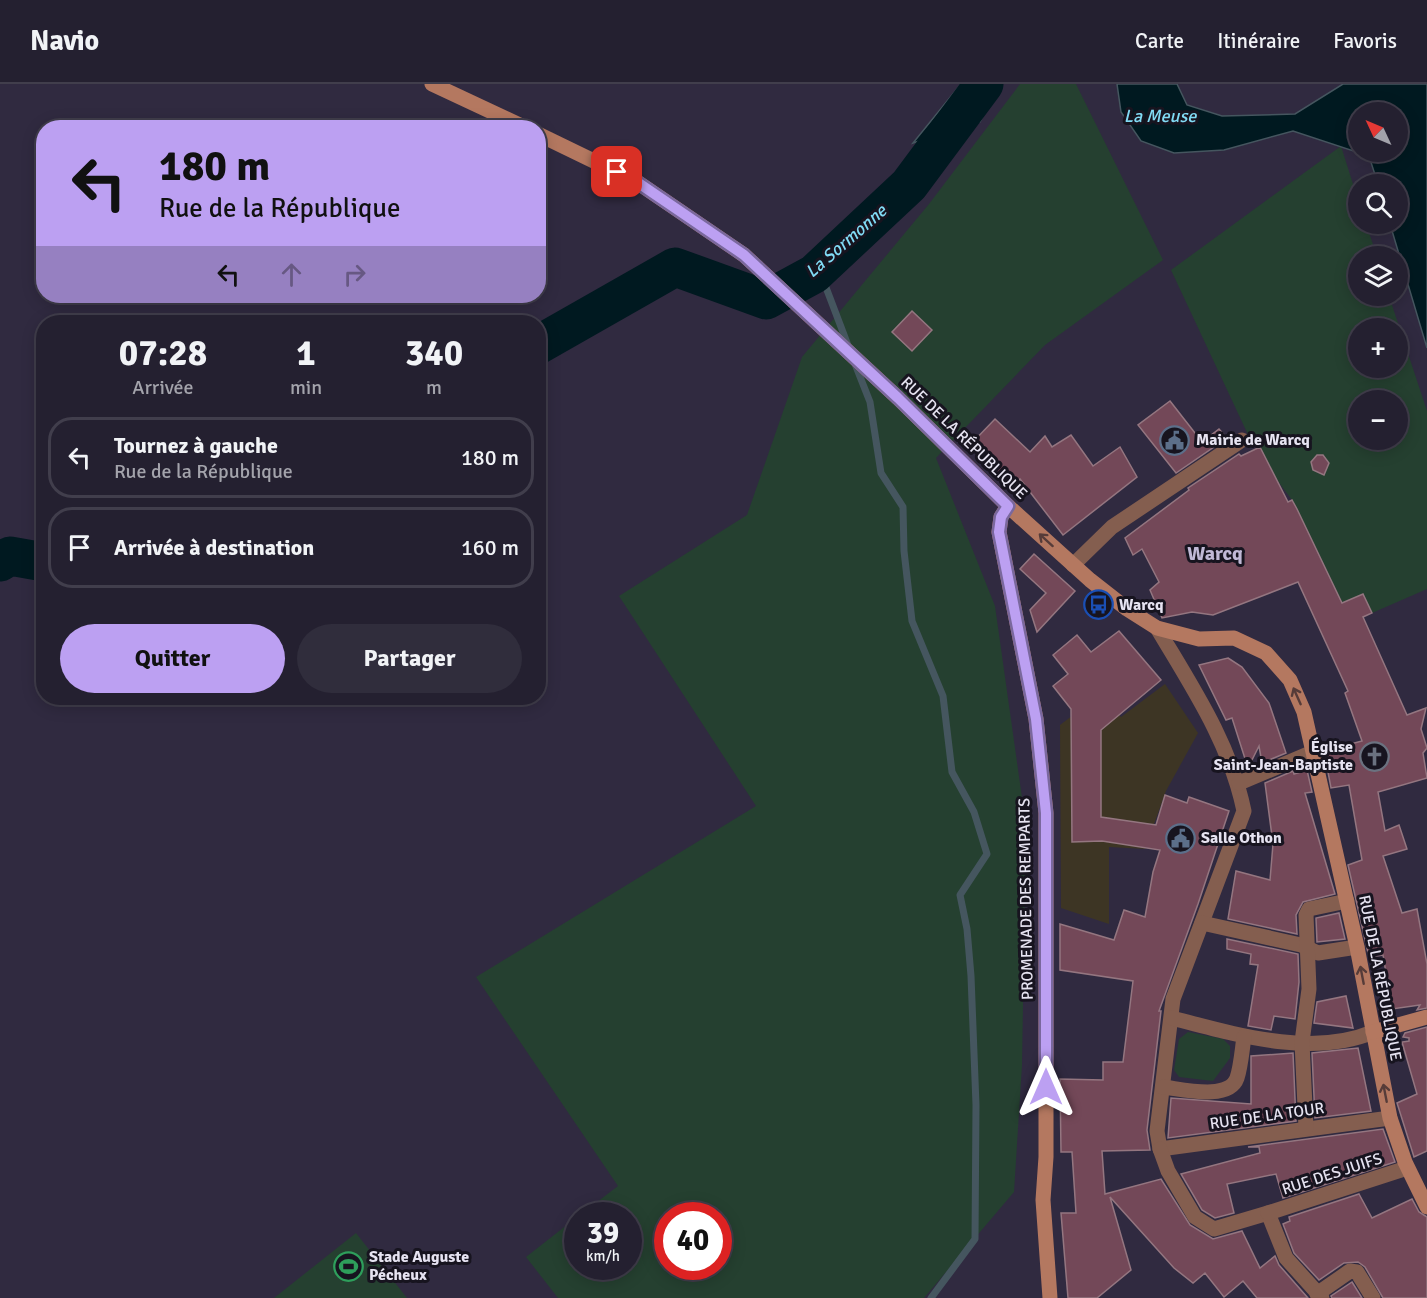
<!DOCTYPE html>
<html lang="fr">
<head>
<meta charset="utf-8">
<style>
  :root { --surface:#242030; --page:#302d3c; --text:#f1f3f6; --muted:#a3a3ab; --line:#413e4c; --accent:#bca0f2 }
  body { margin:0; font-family:Signika,sans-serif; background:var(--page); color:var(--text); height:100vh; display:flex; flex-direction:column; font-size:22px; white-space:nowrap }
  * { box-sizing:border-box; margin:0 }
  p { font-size:20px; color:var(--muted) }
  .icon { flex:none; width:33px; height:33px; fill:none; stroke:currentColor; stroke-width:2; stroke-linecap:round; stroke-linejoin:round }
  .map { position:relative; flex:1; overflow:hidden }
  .panel { position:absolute; left:36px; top:231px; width:510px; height:390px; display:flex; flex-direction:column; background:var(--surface); border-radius:24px; box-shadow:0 3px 15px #0003,0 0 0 2px var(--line) }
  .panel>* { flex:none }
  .hud { position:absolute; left:36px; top:36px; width:510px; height:183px; border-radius:24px; box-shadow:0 3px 15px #0003,0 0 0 2px var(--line); background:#bca0f2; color:#111; overflow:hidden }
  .needle { width:39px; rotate:314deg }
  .fabs { position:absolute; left:1348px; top:18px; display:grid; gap:12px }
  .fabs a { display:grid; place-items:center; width:60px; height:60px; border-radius:50%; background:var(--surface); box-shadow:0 3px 15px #0003,0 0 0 2px var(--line); font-size:30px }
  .speed { position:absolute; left:564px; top:1118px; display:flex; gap:12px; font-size:30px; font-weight:700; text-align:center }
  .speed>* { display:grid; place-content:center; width:78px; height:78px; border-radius:50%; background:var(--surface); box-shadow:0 3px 15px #0003,0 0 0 2px var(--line); line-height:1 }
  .speed small { font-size:15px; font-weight:400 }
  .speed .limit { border:9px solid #d22; background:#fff; color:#111 }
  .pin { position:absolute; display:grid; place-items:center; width:51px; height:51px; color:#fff; margin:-26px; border-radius:12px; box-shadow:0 3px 9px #0006 }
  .me { position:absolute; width:66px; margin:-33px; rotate:0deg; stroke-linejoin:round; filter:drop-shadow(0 0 4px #0008) }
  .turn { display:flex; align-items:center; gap:21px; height:126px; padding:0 24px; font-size:27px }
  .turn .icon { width:78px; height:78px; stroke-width:2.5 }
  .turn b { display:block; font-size:42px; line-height:51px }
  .lanes { display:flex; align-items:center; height:57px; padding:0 24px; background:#0003; justify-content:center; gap:30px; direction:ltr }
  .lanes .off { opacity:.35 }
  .eta { display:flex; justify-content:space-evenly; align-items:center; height:102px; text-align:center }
  .eta b { font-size:36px; font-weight:800; line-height:42px }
  .button { display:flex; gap:12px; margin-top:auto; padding:12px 24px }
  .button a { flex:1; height:69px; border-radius:36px; background:var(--accent); color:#111; font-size:24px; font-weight:800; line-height:69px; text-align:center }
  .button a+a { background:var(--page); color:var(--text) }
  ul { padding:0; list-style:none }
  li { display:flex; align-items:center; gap:18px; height:81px; margin:0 12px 9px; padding:0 12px; border:3px solid var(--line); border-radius:24px }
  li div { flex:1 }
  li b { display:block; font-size:22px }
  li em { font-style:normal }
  header { display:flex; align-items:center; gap:36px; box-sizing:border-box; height:84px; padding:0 30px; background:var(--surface); border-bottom:2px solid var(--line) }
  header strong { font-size:28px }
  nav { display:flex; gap:33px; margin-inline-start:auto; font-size:21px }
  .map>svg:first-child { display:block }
  .education { fill:#3d3524 }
  .green { fill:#254030; fill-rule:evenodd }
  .water { fill:#001920; stroke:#45565f; stroke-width:1.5; fill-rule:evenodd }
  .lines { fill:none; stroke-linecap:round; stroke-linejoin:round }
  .stream { stroke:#45565f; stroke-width:7 }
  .river { stroke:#001920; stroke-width:39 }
  .building { fill:#734858; stroke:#947680; stroke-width:1.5 }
  .street { stroke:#845e4f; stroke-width:15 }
  .secondary { stroke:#b47860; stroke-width:15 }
  .oneway { stroke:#563c39 }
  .route-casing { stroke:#7a689d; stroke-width:15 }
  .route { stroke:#bca0f2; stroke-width:10 }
  .labels { text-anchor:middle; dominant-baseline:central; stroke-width:6; stroke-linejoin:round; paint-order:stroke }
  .street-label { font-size:16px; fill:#e6e3f1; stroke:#17141f }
  .poi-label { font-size:16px; font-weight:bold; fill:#e6e3f1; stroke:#17141f; text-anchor:start }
  .water-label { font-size:18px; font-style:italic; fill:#81dbf5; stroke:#17141f }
  .quarter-label { font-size:20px; font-weight:bold; fill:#c1b9d6; stroke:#17141f }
</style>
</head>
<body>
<header>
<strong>Navio</strong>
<nav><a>Carte</a><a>Itinéraire</a><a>Favoris</a></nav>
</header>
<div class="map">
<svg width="1427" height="1214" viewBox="0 0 1427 1214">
  <rect width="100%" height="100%" fill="#302a40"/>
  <path class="education" d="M1165,600L1198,649L1166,707L1145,765L1109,763V840L1061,824L1060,641L1089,619L1105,615L1121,633Z"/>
  <g class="green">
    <path d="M1020,0H1076L1163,176L1045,261L936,374L995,522L1026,742L1022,981L1014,1108L924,1214H558L526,1173L577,1133L578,1182H628V1131H580L618,1102L476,893L756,722L619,512L747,431L802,273L929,120ZM668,1131H718V1182H668Z"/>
    <path d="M1341,62L1359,119V140H1366L1377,172H1359V212H1389L1427,327V505L1372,529L1363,510L1342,519L1292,416L1277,396L1260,363L1251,357L1171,186ZM1359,244H1398V284H1359ZM1359,316H1398V356H1359Z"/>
    <path d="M1188,948L1223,955L1230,962V974L1213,997L1179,993L1174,986L1179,955Z"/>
    <path d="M356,1149L407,1214H274Z"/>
  </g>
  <g class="water">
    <path d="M961,0H1000L980,38L913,59Z"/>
    <path d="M1117,0H1177L1187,21L1222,32L1295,30L1343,0H1427V264L1390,140H1398V100H1378L1369,72L1293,47L1224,66L1174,69L1141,57L1121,28ZM1359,28H1398V68H1359Z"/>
  </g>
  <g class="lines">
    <g class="stream">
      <path d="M819,185L849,264"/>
      <path d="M855,280L870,318L881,389L903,423L904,467L912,537L943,612L952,688L974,728L987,770L960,811L967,845L971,892L976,1021L975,1155L931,1214"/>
    </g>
    <g class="river">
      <path d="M538,261L675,183L766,216L814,190L909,101L984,0"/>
      <path d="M0,478L10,472L44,478"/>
    </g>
  </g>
  <g class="building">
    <path d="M912,227L932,246L912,267L892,248Z"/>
    <path d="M1170,317L1202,358L1219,345L1227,354L1176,389L1138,341Z"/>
    <path d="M995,335L1030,368L1045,352L1052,363L1071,351L1093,382L1120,363L1137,393L1063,451L1020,395L1012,404L970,361Z"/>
    <path d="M1260,363L1288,418L1292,416L1297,425L1342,519L1363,510L1372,529L1363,533L1407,631L1426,624L1421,645L1427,664L1423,669L1427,694L1378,708L1385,747L1399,741L1407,765L1383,772L1402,829L1417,825L1427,880V924L1417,926L1420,921L1392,925L1383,871L1369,873L1348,781L1362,776L1349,701L1331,704L1324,667L1362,657L1345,609L1348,607L1298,498L1213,531L1192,528L1162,534L1150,506L1159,498L1142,465L1133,471L1125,454L1189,406L1188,404L1239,370L1241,372Z"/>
    <path d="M1317,371H1323L1329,379L1324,391L1313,386L1311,378Z"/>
    <path d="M1034,470L1075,507L1037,548L1030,526L1046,509L1020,485Z"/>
    <path d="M1119,547L1161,596L1101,646V733L1156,741L1165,711L1187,719L1189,713L1229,727L1198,820L1159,927H1161L1147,1046L1150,1066L1102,1067L1105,1110L1161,1095L1190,1141L1213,1155L1242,1147L1260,1184L1275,1172L1279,1181L1308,1214H1257L1243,1197L1224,1213L1205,1189L1193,1199L1174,1184L1110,1113L1131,1186L1097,1214H1068L1061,1129H1076L1072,1068H1061L1060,995L1103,996V978H1123L1133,897L1060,886V840L1114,856L1124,826L1145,833L1153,788L1160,766L1102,757L1072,758L1071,625L1053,602L1068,590L1053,571L1077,551L1091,568Z"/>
    <path d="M1228,574L1242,583L1269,619L1286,669L1262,679L1259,662L1248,684L1232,634L1226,636L1199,581Z"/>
    <path d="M1307,686L1312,708L1305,709L1335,810L1303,818L1296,831L1297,850L1228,835L1236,787L1270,796L1273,760L1265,699L1293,687L1294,690Z"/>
    <path d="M1339,829L1345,855L1317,858L1316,834Z"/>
    <path d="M1227,855L1298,870L1299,898L1295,935L1274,932L1271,946L1248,942L1258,881L1250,880L1251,870L1227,865Z"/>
    <path d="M1346,912L1353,944L1314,939L1317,918Z"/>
    <path d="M1427,943V1067L1414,1073L1397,1019L1417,1010L1402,958L1409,957V954L1403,953L1405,949Z"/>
    <path d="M1358,964L1371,1027L1315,1034L1312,969Z"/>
    <path d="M1293,969L1296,1037L1168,1054L1171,1014L1251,1020V972Z"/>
    <path d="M1383,1045L1395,1078L1283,1114L1276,1090L1227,1100L1234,1129L1215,1134L1202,1126L1181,1090L1260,1069L1259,1063H1248Z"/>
    <path d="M1359,1110L1372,1134L1412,1115L1419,1128L1427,1133V1214H1383L1365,1183L1358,1178L1344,1179L1319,1196L1294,1169L1283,1140L1290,1137L1289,1133Z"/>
    <path d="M1352,1198L1362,1214H1332L1331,1212Z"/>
  </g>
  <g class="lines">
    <g class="street">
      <path d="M1073,481L1112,443L1242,356"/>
      <path d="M1157,544C1192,603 1230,659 1244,727L1173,915L1157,1047L1160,1065L1390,1034"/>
      <path d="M1239,699L1313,668"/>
      <path d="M1202,839L1301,861L1318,869L1357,863"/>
      <path d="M1172,934C1234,950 1311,974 1373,948"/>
      <path d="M1163,1003C1182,1005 1229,1017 1237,994C1241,982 1242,966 1244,953"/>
      <path d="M1306,1044L1302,958L1309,905L1306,831L1309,825L1347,817"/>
      <path d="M1160,1065L1168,1087L1195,1133L1214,1145L1268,1129L1286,1174L1322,1214"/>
      <path d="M1268,1129L1407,1084"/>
      <path d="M1317,1210L1350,1187L1357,1188L1373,1214"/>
    </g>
    <g class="secondary">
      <path d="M432,0L526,44"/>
      <path d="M538,50L637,98L744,171L898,314L1008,422L1090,496L1127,525L1157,544L1199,555L1234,554L1266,569L1290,596L1304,628L1357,863L1390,1034L1405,1078L1427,1123"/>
      <path d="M1008,422L1001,433L999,448L1036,635L1046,729V1073L1043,1116L1050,1214"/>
      <path d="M1373,948L1427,933"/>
    </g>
  </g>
  <defs><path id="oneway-shaft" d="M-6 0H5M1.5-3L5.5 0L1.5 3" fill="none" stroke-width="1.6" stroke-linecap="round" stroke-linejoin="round" transform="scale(1.5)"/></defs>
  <g class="oneway">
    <use href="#oneway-shaft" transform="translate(1046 456) rotate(-138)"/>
    <use href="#oneway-shaft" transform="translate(1297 612) rotate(-114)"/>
    <use href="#oneway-shaft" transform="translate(1362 891) rotate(-101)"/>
    <use href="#oneway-shaft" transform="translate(1385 1009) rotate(-101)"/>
  </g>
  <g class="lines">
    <defs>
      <path id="route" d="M617,88L637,98L744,171L898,314L1008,422L1001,433L999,448L1036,635L1046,729V1003"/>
    </defs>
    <use href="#route" class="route-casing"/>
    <use href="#route" class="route"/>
  </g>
  <defs>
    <symbol id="civic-ring" viewBox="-11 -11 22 22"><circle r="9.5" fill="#17141f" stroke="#5c6f8a" stroke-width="1.5"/><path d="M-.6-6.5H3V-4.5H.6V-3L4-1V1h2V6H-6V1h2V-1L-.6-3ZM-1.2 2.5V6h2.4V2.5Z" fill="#5c6f8a"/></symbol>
    <symbol id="bus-ring" viewBox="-11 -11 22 22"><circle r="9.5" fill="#17141f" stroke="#1a4fb4" stroke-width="1.5"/><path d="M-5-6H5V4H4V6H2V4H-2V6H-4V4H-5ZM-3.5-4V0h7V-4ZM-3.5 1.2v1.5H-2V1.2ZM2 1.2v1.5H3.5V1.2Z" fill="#1a4fb4"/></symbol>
    <symbol id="church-ring" viewBox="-11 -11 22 22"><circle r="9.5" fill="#17141f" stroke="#6b7280" stroke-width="1.5"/><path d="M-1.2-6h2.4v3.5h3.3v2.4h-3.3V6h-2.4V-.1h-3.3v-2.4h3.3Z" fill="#6b7280"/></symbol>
    <symbol id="stadium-ring" viewBox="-11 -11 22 22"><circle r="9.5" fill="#17141f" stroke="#2e9e5b" stroke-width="1.5"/><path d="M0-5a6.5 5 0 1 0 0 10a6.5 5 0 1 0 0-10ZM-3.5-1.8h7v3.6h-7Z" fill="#2e9e5b"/></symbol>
  </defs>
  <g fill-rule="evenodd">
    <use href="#civic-ring" x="1158" y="340" width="33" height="33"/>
    <use href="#bus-ring" x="1082" y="504" width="33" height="33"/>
    <use href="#church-ring" x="1358" y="656" width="33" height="33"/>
    <use href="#civic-ring" x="1164" y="738" width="33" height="33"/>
    <use href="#stadium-ring" x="332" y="1166" width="33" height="33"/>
  </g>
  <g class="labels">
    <g class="street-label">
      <text transform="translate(964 354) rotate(44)">RUE DE LA RÉPUBLIQUE</text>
      <text transform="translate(1026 815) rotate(-91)">PROMENADE DES REMPARTS</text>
      <text transform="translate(1380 894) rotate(79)">RUE DE LA RÉPUBLIQUE</text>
      <text transform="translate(1267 1032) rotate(-8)">RUE DE LA TOUR</text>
      <text transform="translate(1332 1090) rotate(-18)">RUE DES JUIFS</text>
    </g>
    <g class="poi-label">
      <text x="1196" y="356">Mairie de Warcq</text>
      <text x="1119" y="521">Warcq</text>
      <text x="1353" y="663" text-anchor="end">Église<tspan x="1353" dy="18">Saint-Jean-Baptiste</tspan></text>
      <text x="1201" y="754">Salle Othon</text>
      <text x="369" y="1173">Stade Auguste<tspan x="369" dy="18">Pécheux</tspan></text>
    </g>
    <g class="water-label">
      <text x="1160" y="32">La Meuse</text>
      <text transform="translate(846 157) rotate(-41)">La Sormonne</text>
    </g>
    <g class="quarter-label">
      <text x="1215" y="469">Warcq</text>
    </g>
  </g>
</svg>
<div class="fabs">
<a><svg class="needle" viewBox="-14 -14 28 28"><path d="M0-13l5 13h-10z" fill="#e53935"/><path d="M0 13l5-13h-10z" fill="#a3a3ab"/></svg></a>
<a><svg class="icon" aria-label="search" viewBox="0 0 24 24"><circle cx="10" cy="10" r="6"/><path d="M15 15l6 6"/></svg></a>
<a><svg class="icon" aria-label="layers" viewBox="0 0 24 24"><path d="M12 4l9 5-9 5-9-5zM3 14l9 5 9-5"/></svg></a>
<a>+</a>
<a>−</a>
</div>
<div class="speed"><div>39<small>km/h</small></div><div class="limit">40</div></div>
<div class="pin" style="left:617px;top:88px;background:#d93025"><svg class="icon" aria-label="arrive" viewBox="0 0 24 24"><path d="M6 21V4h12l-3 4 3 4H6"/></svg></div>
<svg class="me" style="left:1046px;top:1003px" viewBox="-20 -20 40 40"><path d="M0-17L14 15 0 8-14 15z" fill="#bca0f2" stroke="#fff" stroke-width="4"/></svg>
<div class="hud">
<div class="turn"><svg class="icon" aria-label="left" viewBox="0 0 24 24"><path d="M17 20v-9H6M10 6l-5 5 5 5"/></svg><div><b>180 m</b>Rue de la République</div></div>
<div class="lanes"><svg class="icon" aria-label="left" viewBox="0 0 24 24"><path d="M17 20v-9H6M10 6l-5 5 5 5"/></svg><svg class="icon off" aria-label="ahead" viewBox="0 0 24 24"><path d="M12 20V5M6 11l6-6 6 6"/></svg><svg class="icon off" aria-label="right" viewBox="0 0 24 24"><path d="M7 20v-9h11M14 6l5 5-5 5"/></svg></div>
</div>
<section class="panel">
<div class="eta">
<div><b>07:28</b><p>Arrivée</p></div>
<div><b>1</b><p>min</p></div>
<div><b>340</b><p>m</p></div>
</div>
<ul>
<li><svg class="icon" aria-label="left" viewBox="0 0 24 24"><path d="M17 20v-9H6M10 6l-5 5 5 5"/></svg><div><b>Tournez à gauche</b><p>Rue de la République</p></div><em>180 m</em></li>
<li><svg class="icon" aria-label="arrive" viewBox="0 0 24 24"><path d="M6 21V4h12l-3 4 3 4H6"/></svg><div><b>Arrivée à destination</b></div><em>160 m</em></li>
</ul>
<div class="button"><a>Quitter</a><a>Partager</a></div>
</section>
</div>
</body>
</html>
